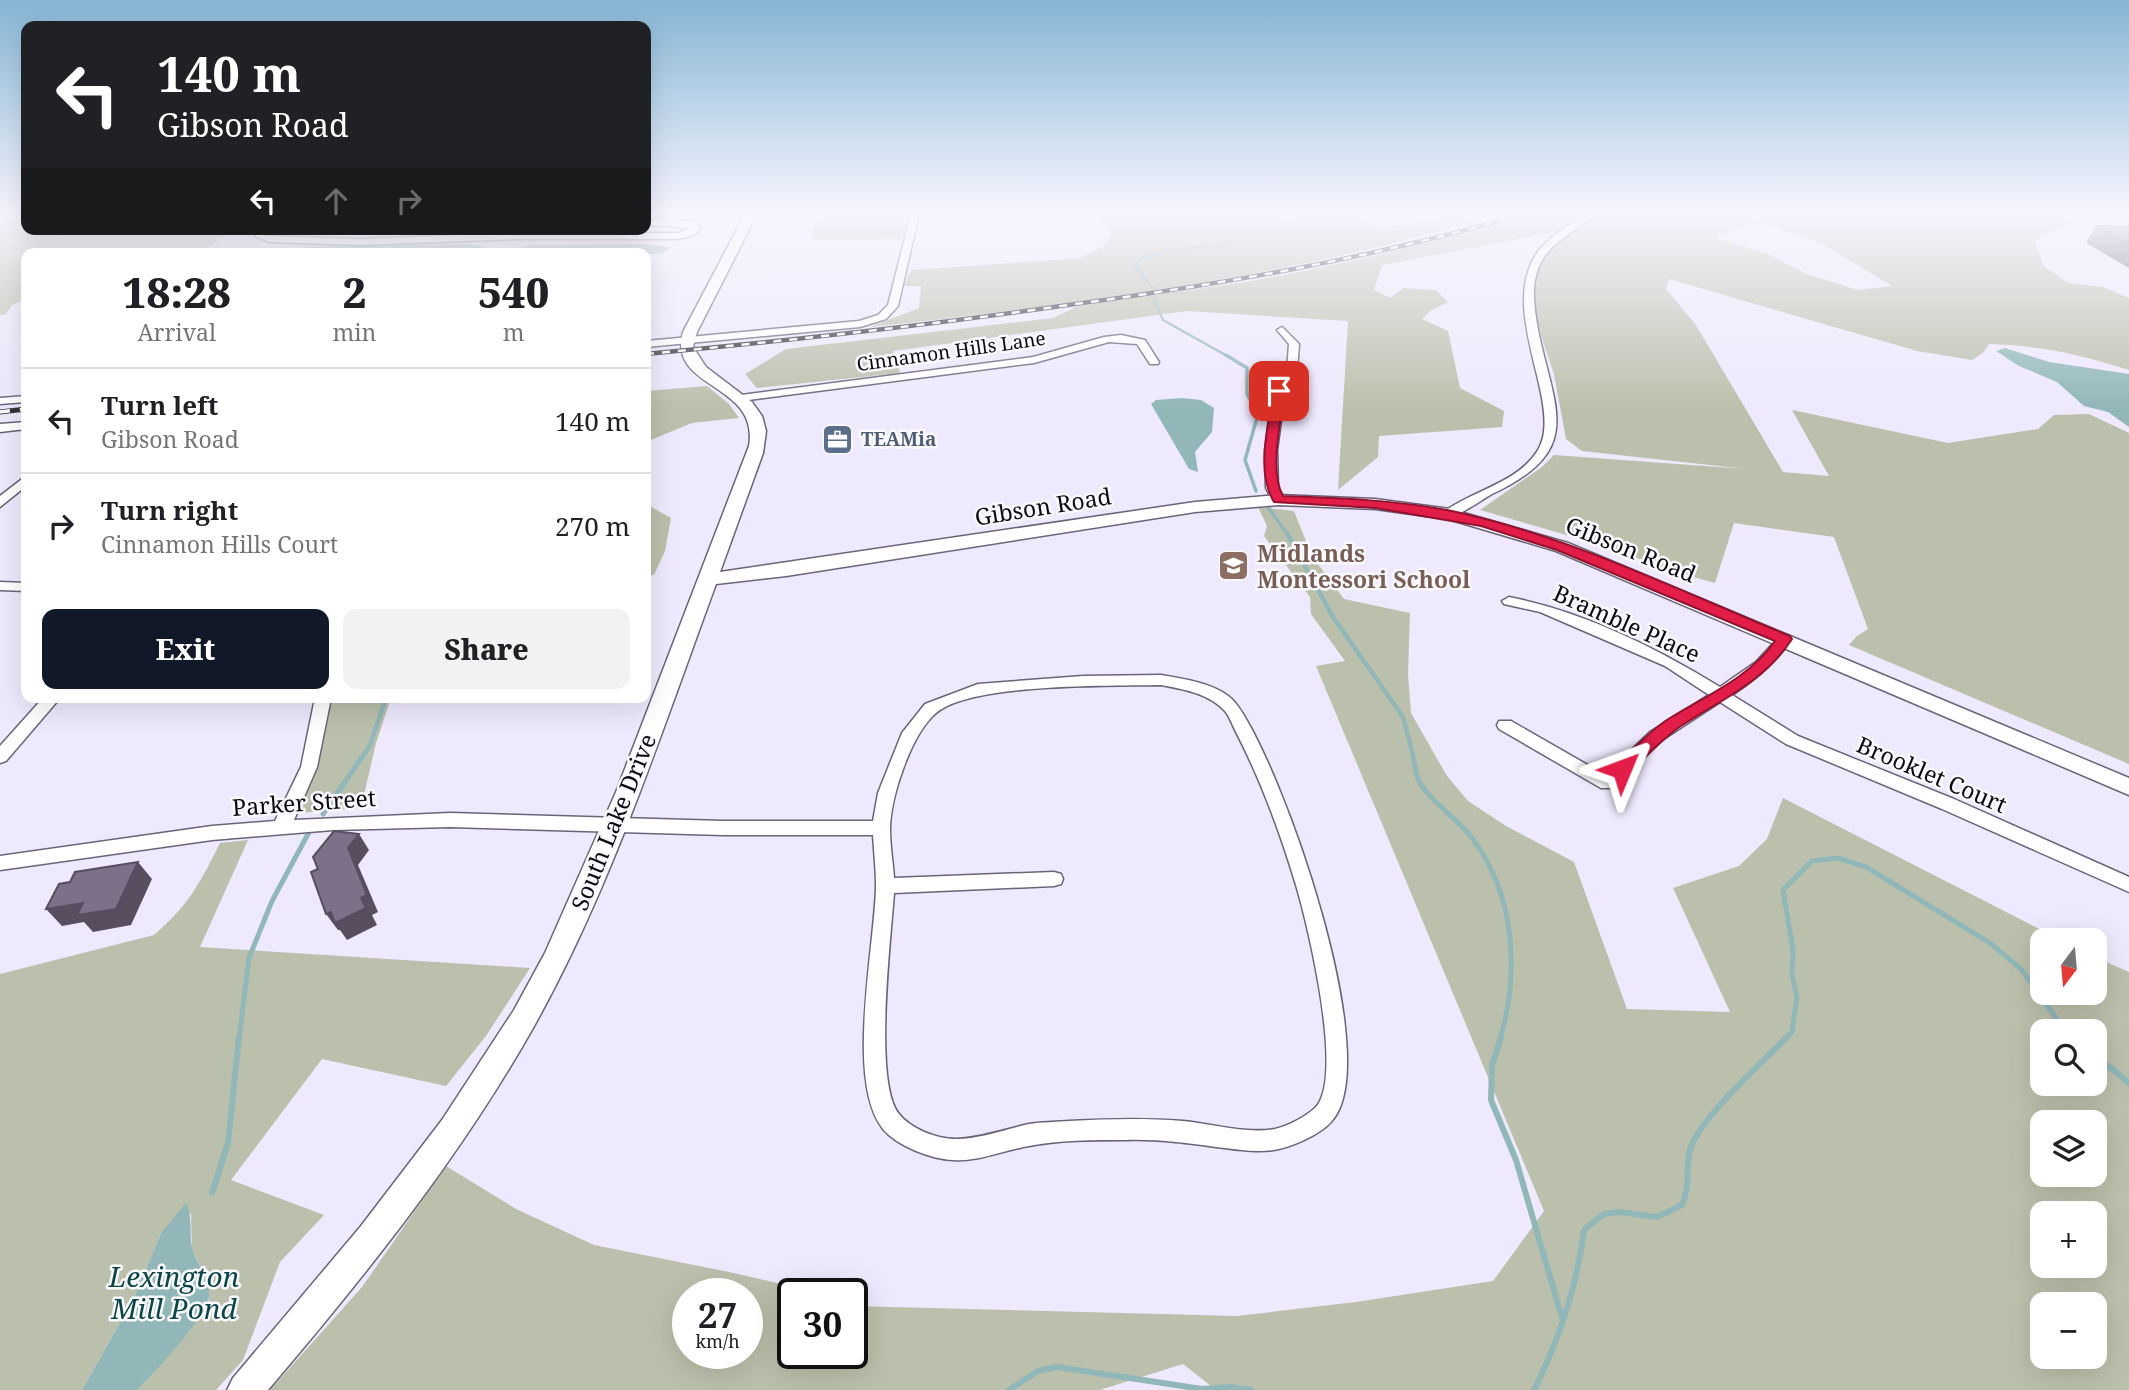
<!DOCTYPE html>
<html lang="en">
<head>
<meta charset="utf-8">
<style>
  :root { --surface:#fff; --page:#f2f2f2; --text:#202124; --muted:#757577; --line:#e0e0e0; --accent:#111827 }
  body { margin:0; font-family:"Noto Serif",serif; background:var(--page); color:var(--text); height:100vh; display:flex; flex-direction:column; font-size:26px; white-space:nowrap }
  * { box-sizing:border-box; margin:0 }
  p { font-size:23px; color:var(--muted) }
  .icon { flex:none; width:38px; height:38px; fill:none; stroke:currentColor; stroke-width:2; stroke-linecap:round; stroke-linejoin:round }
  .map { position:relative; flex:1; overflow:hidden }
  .side { position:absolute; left:21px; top:248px; width:630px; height:455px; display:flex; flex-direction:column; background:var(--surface); border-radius:14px; box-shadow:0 7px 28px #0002 }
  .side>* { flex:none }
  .guide { position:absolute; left:21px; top:21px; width:630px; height:214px; border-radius:14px; box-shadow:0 7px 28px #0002; background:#202124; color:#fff; overflow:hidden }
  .needle { width:46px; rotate:196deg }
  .tools { position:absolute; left:2030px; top:928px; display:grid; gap:14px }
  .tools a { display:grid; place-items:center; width:77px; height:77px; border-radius:14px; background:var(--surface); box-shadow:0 7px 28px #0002; font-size:35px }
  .speed { position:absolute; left:672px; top:1278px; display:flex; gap:14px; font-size:35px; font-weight:700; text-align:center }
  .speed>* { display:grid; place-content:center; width:91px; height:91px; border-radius:50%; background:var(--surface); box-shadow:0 7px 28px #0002; line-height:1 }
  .speed small { font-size:18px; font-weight:400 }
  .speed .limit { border:4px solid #111; border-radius:10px; background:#fff; color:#111 }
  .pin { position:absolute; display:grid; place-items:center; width:60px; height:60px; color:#fff; margin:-30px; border-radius:14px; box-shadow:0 4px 10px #0006 }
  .me { position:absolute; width:77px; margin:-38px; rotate:46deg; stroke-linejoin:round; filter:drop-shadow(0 0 5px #0008) }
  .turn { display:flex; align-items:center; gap:24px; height:147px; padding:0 21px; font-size:32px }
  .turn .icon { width:91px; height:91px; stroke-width:2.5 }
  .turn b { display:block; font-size:49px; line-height:60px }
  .lanes { display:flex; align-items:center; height:66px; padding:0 21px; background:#0003; justify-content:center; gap:35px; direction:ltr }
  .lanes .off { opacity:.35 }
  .eta { display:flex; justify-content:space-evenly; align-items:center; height:119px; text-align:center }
  .eta b { font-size:42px; font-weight:800; line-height:49px }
  .action { display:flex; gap:14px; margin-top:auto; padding:14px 21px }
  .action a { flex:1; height:80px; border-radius:14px; background:var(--accent); color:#fff; font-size:28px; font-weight:800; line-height:80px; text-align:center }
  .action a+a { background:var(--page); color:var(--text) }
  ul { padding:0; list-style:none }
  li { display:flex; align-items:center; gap:21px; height:105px; padding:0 21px; border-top:2px solid var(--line) }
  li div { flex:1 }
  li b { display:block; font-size:26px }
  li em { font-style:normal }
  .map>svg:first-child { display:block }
  .green { fill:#bbc0ac; fill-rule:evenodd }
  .water { fill:#91b7b9 }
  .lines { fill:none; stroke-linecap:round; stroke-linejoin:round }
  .stream-far4 { stroke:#91b7b9; stroke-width:2.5 }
  .stream-far3 { stroke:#91b7b9; stroke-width:3.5 }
  .stream-far2 { stroke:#91b7b9; stroke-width:4.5 }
  .stream-far1 { stroke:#91b7b9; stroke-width:5 }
  .stream { stroke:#91b7b9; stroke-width:6 }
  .street-casing { stroke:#6b6479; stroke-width:3 }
  .secondary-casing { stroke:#6b6479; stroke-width:3 }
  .street { fill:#fff; fill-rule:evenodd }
  .secondary { fill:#fff; fill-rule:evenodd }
  .rail-far1-casing { stroke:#35313b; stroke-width:4.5 }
  .rail-casing { stroke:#35313b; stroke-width:5 }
  .rail-far1 { stroke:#faf9fe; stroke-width:2.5; stroke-dasharray:8; stroke-linecap:butt }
  .rail { stroke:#faf9fe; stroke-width:3.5; stroke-dasharray:10; stroke-linecap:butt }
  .wall { fill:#6c6076 }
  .shaded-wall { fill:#584e60 }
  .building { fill:#7d7089; stroke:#584e60; stroke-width:2 }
  .route { fill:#e11d48; stroke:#92132f; stroke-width:2 }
  .labels { text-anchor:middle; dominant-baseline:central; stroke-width:5; stroke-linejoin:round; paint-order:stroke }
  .far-street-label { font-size:19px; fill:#0d0a12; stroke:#faf9fe }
  .far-service-label { font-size:19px; font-weight:bold; fill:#4e5e75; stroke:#faf9fe; text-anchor:start }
  .street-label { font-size:23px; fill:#0d0a12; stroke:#faf9fe }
  .education-label { font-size:23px; font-weight:bold; fill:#785e54; stroke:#faf9fe; text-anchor:start }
  .near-water-label { font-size:28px; font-style:italic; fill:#0a4548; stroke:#faf9fe }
</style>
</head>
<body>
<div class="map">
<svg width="2129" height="1390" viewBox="0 0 2129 1390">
  <rect width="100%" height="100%" fill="#eee9fd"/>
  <g class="green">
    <path d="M0,214H26V229H234L199,254H26V299L12,305L5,315H0Z"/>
    <path d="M818,214H910L903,239L811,240Z"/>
    <path d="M1094,214H1270L1282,219L1312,214H1351L1382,228L1453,214H1500C1296,276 1081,304 870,327L919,308L921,286H904L911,270L1080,258L1106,245L1112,231Z"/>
    <path d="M1528,214H2113L2127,222L2077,220L2035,241L2044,266L2068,283L2103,287L2129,298V370C2082,355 2038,345 1989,344L1983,353L1972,360L1917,351L1669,279L1666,289L1696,325L1783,472L1829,476L1792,410L1948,443L2038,429L2054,415L2089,414L2129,433V764L1849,645L1857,636L1868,629L1834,537L1734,523L1715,583L1658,567L1618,550L1480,510L1542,467L1554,455L1746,469L1582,451L1566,439L1554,374L1529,300L1530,275L1561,231L1382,265L1374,290L1390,298L1403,288L1436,290L1448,302L1430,311L1422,319L1448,331L1460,388L1504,411L1502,427L1379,436L1378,457L1338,490L1348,321L1187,311L893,351L900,373L757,388L745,374L786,349L1053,318L1076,307C1132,297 1188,291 1244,282C1340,266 1436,242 1528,214ZM1760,223L1821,243L1892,286L1858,290L1807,274L1768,254L1715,238L1738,228Z"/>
    <path d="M707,386L729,404L739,418L692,423L646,442V391Z"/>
    <path d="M646,504L671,518L665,551L654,575L646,576Z"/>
    <path d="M1258,507L1294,511L1312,556L1344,599L1410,613L1408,674L1411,713L1447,776L1468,801L1506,826L1574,862L1627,1009L1730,1012L1673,888L1739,866L1767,839L1783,798L2061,940H2042V992H2095V957L2129,972V1390H1216L1183,1364L1100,1390H270L362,1287L446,1166L516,1209L594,1245L729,1272L790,1286L810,1293H793V1353H852V1306L1237,1316L1356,1302L1493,1281L1544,1211L1316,666L1345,661L1311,614L1310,597L1264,536L1267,526ZM2042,1031H2095V1083H2042ZM2042,1122H2095V1174H2042ZM2042,1213H2095V1265H2042ZM688,1293H747V1353H688ZM2042,1304H2095V1356H2042Z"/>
    <path d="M331,698H391L376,743L361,808L298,813L320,754L326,711Z"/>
    <path d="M248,840L200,947L530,968L486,1036L446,1086L322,1059L231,1180L324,1215L280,1262L243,1360L216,1390H138L190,1330L209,1300L207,1280L192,1249L191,1213L161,1233L134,1298L82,1390H0V974L154,935C189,905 200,883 220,843Z"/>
  </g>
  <g class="water">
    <path d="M466,244L485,247C468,258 324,256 299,251L306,247Z"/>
    <path d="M642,244L672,247L663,253L648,254H530L519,252L518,249L531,245Z"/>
    <path d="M2005,348L2049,362L2129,374V427L2108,412L2084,406L2057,382L2019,366L1996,351Z"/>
    <path d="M1182,398L1201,400L1214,408L1212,432L1195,452L1198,472L1189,469L1151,404L1156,400Z"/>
    <path d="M186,1203C194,1219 188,1235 193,1251C199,1267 209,1278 209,1296C209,1315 153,1373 138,1390H82L134,1298L161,1233Z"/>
  </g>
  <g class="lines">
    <g class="stream-far4">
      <path d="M0,240L28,254"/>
      <path d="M1154,289L1135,267L1139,260L1171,250L1231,244L1242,219L1238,214"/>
      <path d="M1154,300L1163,320L1229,357"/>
    </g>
    <g class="stream-far3">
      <path d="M1226,355L1247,368V394L1258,414L1245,460L1256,491"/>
      <path d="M1268,507L1288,535"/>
    </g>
    <g class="stream-far2">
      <path d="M1287,533L1333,617L1403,717L1414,759"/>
      <path d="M361,759L370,745L386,698"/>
    </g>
    <g class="stream-far1">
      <path d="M1413,757C1415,765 1416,776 1420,783C1430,801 1459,820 1472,838C1515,894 1520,973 1500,1039"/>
      <path d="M323,814L362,757"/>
      <path d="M239,1039L249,958L272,901L308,834"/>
      <path d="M1785,1039L1792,1032L1797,997L1792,975L1793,950L1783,890L1812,861L1838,858L1866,867L1990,943L2022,970L2058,1021L2069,1031"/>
    </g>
    <g class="stream">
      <path d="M1501,1037L1492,1066L1491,1100L1516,1160L1562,1318"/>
      <path d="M2095,1055L2129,1083"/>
      <path d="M212,1193L228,1143L239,1037"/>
      <path d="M1009,1390L1038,1371L1057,1367L1202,1389L1231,1387L1251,1390"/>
      <path d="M1534,1390C1559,1340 1577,1285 1584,1230L1604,1214L1619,1212L1657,1217L1682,1205C1692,1182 1684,1165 1691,1147C1703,1115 1762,1063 1787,1037"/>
    </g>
    <defs>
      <g id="street">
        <path d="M911,214H919L898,306L886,319L860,327L646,347V341L859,321L878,315L888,305Z"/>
        <path d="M1587,214H1597C1576,232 1546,242 1537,272C1531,291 1535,311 1538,330C1555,412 1585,450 1492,494C1481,500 1456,519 1445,517V511C1474,490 1519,482 1538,450C1547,435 1545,416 1542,398C1534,353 1507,290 1540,249C1553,234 1570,224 1587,214Z"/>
        <path d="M646,219L695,221L701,229L694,235L678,239H516L360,245L269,242L255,236L258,229H266L264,235L270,236L360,239L516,233H678L692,228L646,225Z"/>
        <path d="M1282,327L1299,344L1297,371L1285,391L1277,450L1278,488L1285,500L1279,504L1274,503L1266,488L1265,450L1273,391L1287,371L1289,344L1277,330Z"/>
        <path d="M1121,335L1145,340L1159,362L1158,364H1150L1137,344L1109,342L1034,363L741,401L735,398L741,395L1033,357L1104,337Z"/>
        <path d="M26,396V402L0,404V398Z"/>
        <path d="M26,422V429L0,432V424Z"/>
        <path d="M26,476V486L0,507V496Z"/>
        <path d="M0,582L26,583V591L0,590Z"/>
        <path d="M1509,597C1582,611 1657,648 1720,687L1756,662L1780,636H1790L1792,639C1776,662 1755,680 1732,695L1798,736L1954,799L2129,877V892L1942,809L1786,744L1720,702L1662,740L1613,788H1601L1499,729L1497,725L1499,721H1511L1605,775L1650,732L1709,695L1665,666L1540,612L1504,604L1502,601Z"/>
        <path d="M1161,675C1185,679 1222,684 1237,705C1282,766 1387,1063 1331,1122C1319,1135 1292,1147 1274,1150C1255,1153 1235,1149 1216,1147C1186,1143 1156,1139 1126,1140C1094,1140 1059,1140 1029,1146C1005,1150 977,1162 953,1160C931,1159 897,1146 883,1129C845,1081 875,947 876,886C876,869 874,852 873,835H723L450,827L333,830L212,840L0,870V856L212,826L275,821L301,767L315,698H331L317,767L294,820L450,813L723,821H873L878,793L902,733L925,704L978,684L1083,676ZM1161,685C1182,689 1208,693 1224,710C1229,715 1232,724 1235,730C1260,778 1280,832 1296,885C1308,925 1345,1079 1315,1108C1305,1117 1288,1126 1275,1129C1246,1134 1213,1124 1183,1121C1145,1118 1107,1119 1069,1121C1056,1122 1042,1122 1029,1124C1006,1129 979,1139 956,1139C937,1139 911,1129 899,1114C873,1083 891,937 894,893L1054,886L1061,884L1063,879L1061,874L1054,872L894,878C893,862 890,846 890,830C890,798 911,734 936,713C971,683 1112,686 1161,685Z"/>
        <path d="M43,698H60L6,761L0,763V746Z"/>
      </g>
      <path id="secondary" d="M745,214H757L697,332L693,347L706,367L752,402L762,416L766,431L763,453L720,572L1195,502L1279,495L1375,499L1450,509L1568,543L2129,778V795L1556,551L1448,519L1375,509L1279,505L1195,512L786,576L716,584C661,733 611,889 533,1028C459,1159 365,1276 268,1390H227L233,1378L361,1226L442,1120L514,1010L545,953L616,792L749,446C760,382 667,390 683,332Z"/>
    </defs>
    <use href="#street" class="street-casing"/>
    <use href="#secondary" class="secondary-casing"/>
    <use href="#street" class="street"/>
    <use href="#secondary" class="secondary"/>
    <defs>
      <path id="rail-far1" d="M646,354C785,341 923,326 1061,306C1217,285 1371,259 1522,214"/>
      <path id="rail" d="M0,412L26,409"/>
    </defs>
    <use href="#rail-far1" class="rail-far1-casing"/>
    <use href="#rail" class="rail-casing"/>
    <use href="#rail-far1" class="rail-far1"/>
    <use href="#rail" class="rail"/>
  </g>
  <g class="wall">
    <path d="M655,214H680L656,215Z"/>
    <path d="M2096,226H2129V268L2086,243Z"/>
  </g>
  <g class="shaded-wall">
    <path d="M359,834L369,850L358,865L378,912L372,915L377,925L347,940L340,930H338L326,914L361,898L348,848Z"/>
    <path d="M138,862L152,879L131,925L93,932L84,922L62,926L46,909Z"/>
  </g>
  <g class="building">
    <path d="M2096,226H2129V245Z"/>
    <path d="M334,831L359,834L348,848L367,895L361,898L366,908L335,923L331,912L326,914L311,872L318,869L313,857Z"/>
    <path d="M138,862L116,909L77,915L83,903L46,909L59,884L70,882L75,872Z"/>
  </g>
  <linearGradient id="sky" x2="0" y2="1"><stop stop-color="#85b5d5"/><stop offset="0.52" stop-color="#f7f5fe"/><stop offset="1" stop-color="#f7f5fe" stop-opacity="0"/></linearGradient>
  <rect width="2129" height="409" fill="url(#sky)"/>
  <path class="route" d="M1279,388L1285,391C1281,419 1269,472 1283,496C1340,498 1396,500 1452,511C1569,536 1680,591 1790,636L1792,639C1764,682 1722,699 1681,726C1662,739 1645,758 1628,773H1616L1614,769L1616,765C1633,750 1650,730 1670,718C1707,695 1749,678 1775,641L1557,550L1481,526L1375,508L1274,502C1255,472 1269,425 1273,391Z"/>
  <defs>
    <symbol id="office-square" viewBox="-11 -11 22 22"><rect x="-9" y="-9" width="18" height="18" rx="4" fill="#5c6f8a" stroke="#faf9fe"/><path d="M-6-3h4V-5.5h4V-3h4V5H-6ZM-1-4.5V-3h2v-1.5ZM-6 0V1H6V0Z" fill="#fff"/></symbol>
    <symbol id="school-square" viewBox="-11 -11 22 22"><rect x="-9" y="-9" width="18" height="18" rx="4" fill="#8d6e63" stroke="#faf9fe"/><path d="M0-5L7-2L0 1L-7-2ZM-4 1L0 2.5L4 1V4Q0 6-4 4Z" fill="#fff"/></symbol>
  </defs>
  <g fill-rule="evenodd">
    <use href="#office-square" x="820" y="422" width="35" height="35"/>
    <use href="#school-square" x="1216" y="548" width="35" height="35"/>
  </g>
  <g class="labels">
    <g class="far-street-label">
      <text transform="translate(951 351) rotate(-8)">Cinnamon Hills Lane</text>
    </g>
    <g class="far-service-label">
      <text x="861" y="439">TEAMia</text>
    </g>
    <g class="street-label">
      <text transform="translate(1043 506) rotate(-9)">Gibson Road</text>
      <text transform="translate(1631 549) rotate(22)">Gibson Road</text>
      <text transform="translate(1627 623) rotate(24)">Bramble Place</text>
      <text transform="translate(1932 774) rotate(23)">Brooklet Court</text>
      <text transform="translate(304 802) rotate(-4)">Parker Street</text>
      <text transform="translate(613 822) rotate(-68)">South Lake Drive</text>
    </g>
    <g class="education-label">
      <text x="1257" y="553">Midlands<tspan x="1257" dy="26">Montessori School</tspan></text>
    </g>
    <g class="near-water-label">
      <text x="174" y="1276">Lexington<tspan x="174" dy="32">Mill Pond</tspan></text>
    </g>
  </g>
</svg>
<div class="tools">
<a><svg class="needle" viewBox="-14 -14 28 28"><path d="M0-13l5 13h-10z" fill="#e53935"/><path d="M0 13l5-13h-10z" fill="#757577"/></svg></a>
<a><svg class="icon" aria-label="search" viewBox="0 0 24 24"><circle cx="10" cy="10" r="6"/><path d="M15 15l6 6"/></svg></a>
<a><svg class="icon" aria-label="layers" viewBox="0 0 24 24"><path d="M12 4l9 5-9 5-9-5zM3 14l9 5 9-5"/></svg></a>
<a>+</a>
<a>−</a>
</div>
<div class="speed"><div>27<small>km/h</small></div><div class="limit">30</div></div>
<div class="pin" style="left:1279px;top:391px;background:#d93025"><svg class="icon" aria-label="arrive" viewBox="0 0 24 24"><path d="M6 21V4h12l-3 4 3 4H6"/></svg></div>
<svg class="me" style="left:1622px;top:769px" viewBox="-20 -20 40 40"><path d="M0-17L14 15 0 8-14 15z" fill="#e11d48" stroke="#fff" stroke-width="4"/></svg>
<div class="guide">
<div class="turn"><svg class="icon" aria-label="left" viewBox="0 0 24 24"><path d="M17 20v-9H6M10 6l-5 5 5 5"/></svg><div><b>140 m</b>Gibson Road</div></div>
<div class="lanes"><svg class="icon" aria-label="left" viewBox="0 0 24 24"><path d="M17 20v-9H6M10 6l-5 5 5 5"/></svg><svg class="icon off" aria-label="ahead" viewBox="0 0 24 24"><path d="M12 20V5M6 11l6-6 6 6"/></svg><svg class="icon off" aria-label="right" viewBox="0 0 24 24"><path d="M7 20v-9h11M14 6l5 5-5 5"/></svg></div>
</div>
<section class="side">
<div class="eta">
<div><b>18:28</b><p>Arrival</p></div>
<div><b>2</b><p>min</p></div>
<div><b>540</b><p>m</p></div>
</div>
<ul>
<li><svg class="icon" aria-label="left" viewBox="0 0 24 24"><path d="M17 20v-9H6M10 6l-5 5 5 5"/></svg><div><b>Turn left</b><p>Gibson Road</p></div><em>140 m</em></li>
<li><svg class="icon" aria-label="right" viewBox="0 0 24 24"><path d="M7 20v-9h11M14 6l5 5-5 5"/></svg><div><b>Turn right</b><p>Cinnamon Hills Court</p></div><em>270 m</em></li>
</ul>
<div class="action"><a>Exit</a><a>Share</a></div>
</section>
</div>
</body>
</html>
